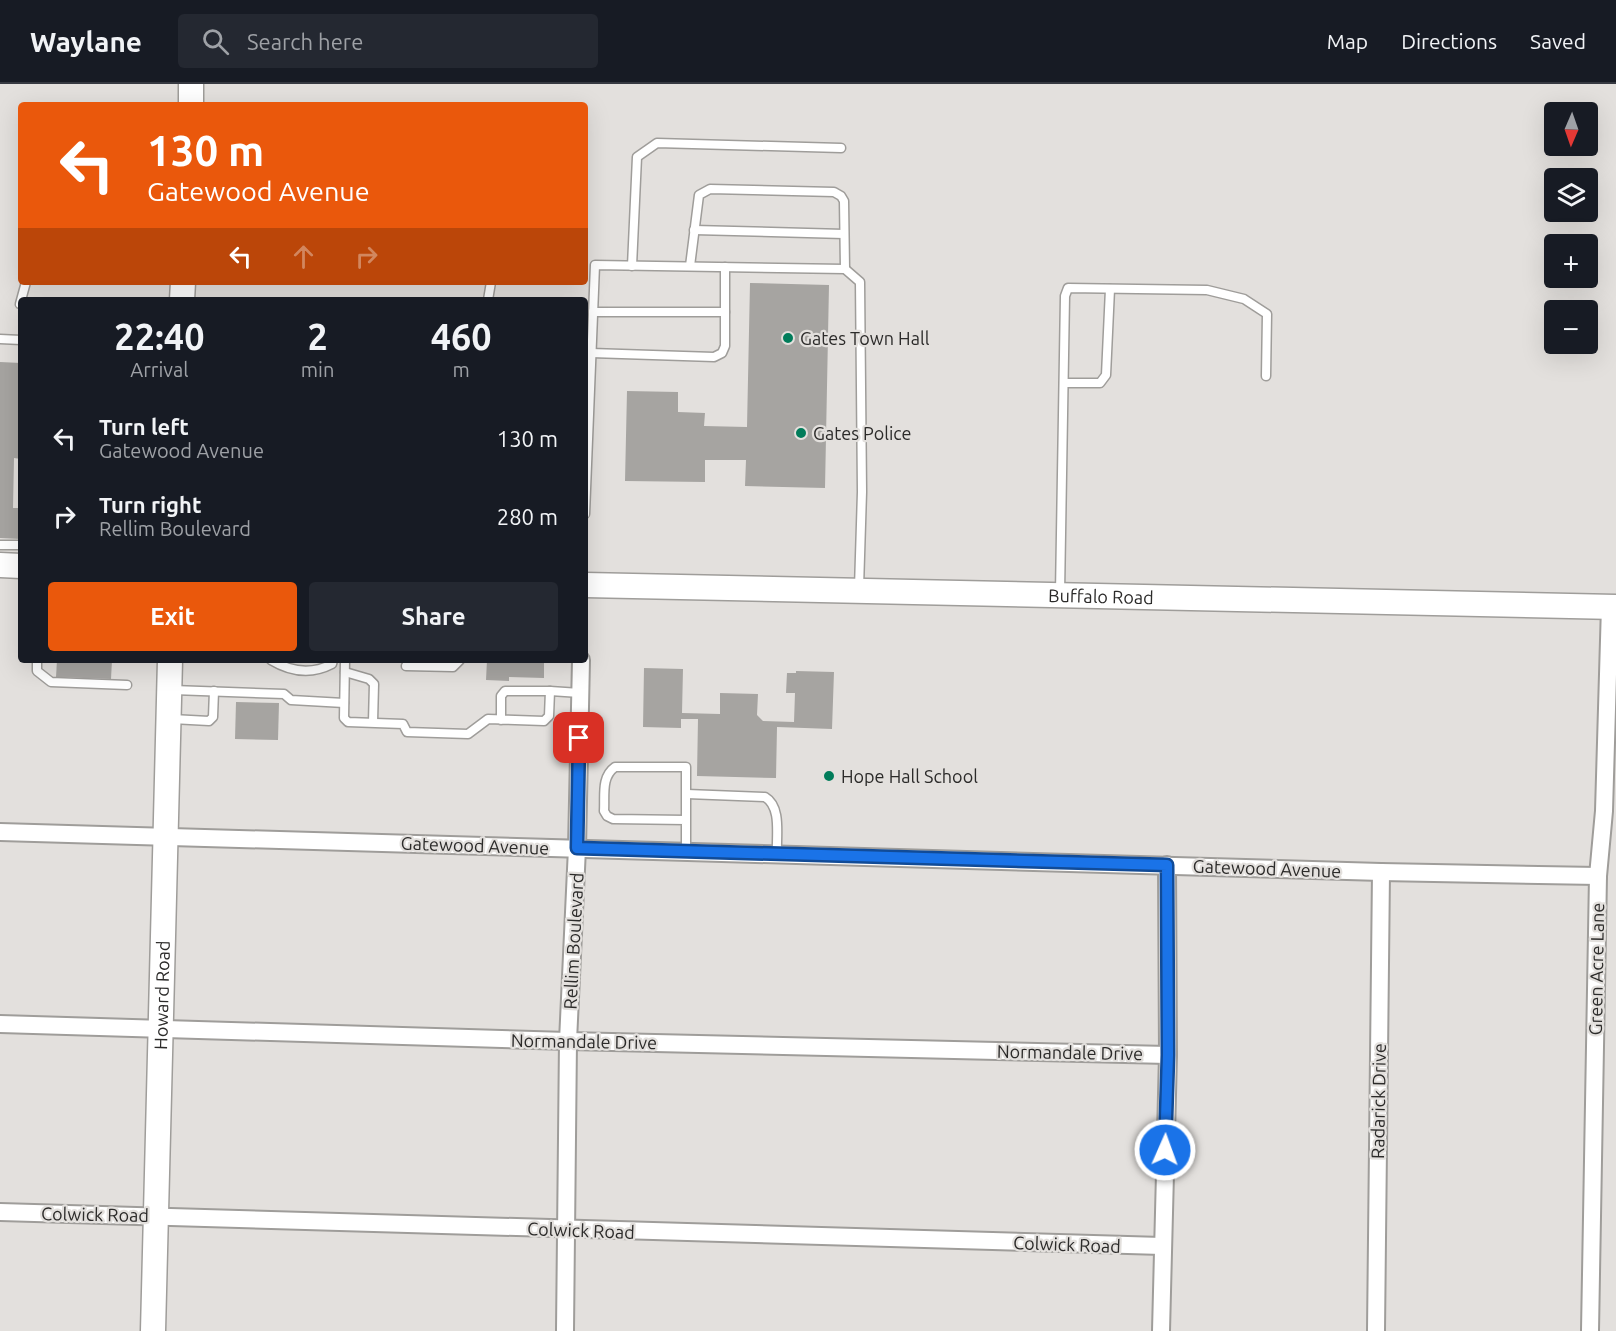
<!DOCTYPE html>
<html lang="en">
<head>
<meta charset="utf-8">
<style>
  :root { --surface:#171b24; --page:#242831; --text:#f1f3f6; --muted:#9ea1a6; --line:#363941; --accent:#ea580c }
  body { margin:0; font-family:Ubuntu,sans-serif; background:var(--page); color:var(--text); height:100vh; display:flex; flex-direction:column; font-size:22px; white-space:nowrap }
  * { box-sizing:border-box; margin:0 }
  p { font-size:20px; color:var(--muted) }
  .icon { flex:none; width:33px; height:33px; fill:none; stroke:currentColor; stroke-width:2; stroke-linecap:round; stroke-linejoin:round }
  .map { position:relative; flex:1; overflow:hidden }
  .panel { position:absolute; left:18px; top:213px; width:570px; height:366px; display:flex; flex-direction:column; background:var(--surface); border-radius:6px; box-shadow:0 6px 24px #0002 }
  .panel>* { flex:none }
  .guide { position:absolute; left:18px; top:18px; width:570px; height:183px; border-radius:6px; box-shadow:0 6px 24px #0002; background:#ea580c; color:#fff; overflow:hidden }
  .needle { width:39px; rotate:182deg }
  .tools { position:absolute; left:1544px; top:18px; display:grid; gap:12px }
  .tools a { display:grid; place-items:center; width:54px; height:54px; border-radius:6px; background:var(--surface); box-shadow:0 6px 24px #0002; font-size:30px }
  .pin { position:absolute; display:grid; place-items:center; width:51px; height:51px; color:#fff; margin:-26px; border-radius:12px; box-shadow:0 3px 9px #0006 }
  .me { position:absolute; width:66px; margin:-33px; rotate:2deg; stroke-linejoin:round; filter:drop-shadow(0 0 4px #0008) }
  .turn { display:flex; align-items:center; gap:21px; height:126px; padding:0 30px; font-size:27px }
  .turn .icon { width:78px; height:78px; stroke-width:2.5 }
  .turn b { display:block; font-size:42px; line-height:51px }
  .lanes { display:flex; align-items:center; height:57px; padding:0 30px; background:#0003; justify-content:center; gap:30px; direction:ltr }
  .lanes .off { opacity:.35 }
  .eta { display:flex; justify-content:space-evenly; align-items:center; height:102px; text-align:center }
  .eta b { font-size:36px; font-weight:600; line-height:42px }
  .cta { display:flex; gap:12px; margin-top:auto; padding:12px 30px }
  .cta a { flex:1; height:69px; border-radius:6px; background:var(--accent); color:#fff; font-size:24px; font-weight:600; line-height:69px; text-align:center }
  .cta a+a { background:var(--page); color:var(--text) }
  ul { padding:0; list-style:none }
  li { display:flex; align-items:center; gap:18px; height:78px; padding:0 30px }
  li div { flex:1 }
  li b { display:block; font-size:22px }
  li em { font-style:normal }
  header { display:flex; align-items:center; gap:36px; box-sizing:border-box; height:84px; padding:0 30px; background:var(--surface); border-bottom:2px solid var(--line) }
  header strong { font-size:28px }
  nav { display:flex; gap:33px; margin-inline-start:auto; font-size:21px }
  .search { width:420px; height:54px; background:var(--page); display:flex; align-items:center; gap:15px; box-sizing:border-box; padding:0 21px; border-radius:6px; color:var(--muted); font-size:22px }
  .map>svg:first-child { display:block }
  .building { fill:#a6a4a1 }
  .lines { fill:none; stroke-linecap:round; stroke-linejoin:round }
  .service-casing { stroke:#9f9d9a; stroke-width:11 }
  .minor-casing { stroke:#9f9d9a; stroke-width:20 }
  .secondary-casing { stroke:#9f9d9a; stroke-width:27 }
  .service { stroke:#fff; stroke-width:8 }
  .minor { stroke:#fff; stroke-width:16 }
  .secondary { stroke:#fff; stroke-width:24 }
  .route-casing { stroke:#114b97; stroke-width:15 }
  .route { stroke:#1a73e8; stroke-width:10 }
  .poi-dot { fill:#017c5a; stroke:#e3e0dd; stroke-width:2 }
  .labels { text-anchor:middle; dominant-baseline:central; stroke-width:4.5; stroke-linejoin:round; paint-order:stroke }
  .poi-label { font-size:18px; fill:#2c2b2a; stroke:#e3e0dd; text-anchor:start }
  .street-label { font-size:18px; fill:#2c2b2a; stroke:#e3e0dd }
</style>
</head>
<body>
<header>
<strong>Waylane</strong>
<div class="search"><svg class="icon" aria-label="search" viewBox="0 0 24 24"><circle cx="10" cy="10" r="6"/><path d="M15 15l6 6"/></svg>Search here</div>
<nav><a>Map</a><a>Directions</a><a>Saved</a></nav>
</header>
<div class="map">
<svg width="1616" height="1247" viewBox="0 0 1616 1247">
  <rect width="100%" height="100%" fill="#e3e0dd"/>
  <g class="building">
    <path d="M750,199L829,201L825,404L745,402L746,376H705V398L625,397L627,307L678,308V328L705,329L704,342L747,343Z"/>
    <path d="M0,278L21,279V375L14,374L13,424H21V455L0,454Z"/>
    <path d="M57,576H112L111,595L56,593Z"/>
    <path d="M487,576H544V594L509,593V597L486,596Z"/>
    <path d="M644,584L683,585L682,629L720,630V609L758,610L757,631L763,637L794,638L795,609H786L787,589H796V587L834,588L832,645L777,643L776,694L697,692L698,635H681V644L643,643Z"/>
    <path d="M236,618L279,619L278,656L235,655Z"/>
  </g>
  <g class="lines">
    <defs>
      <g id="service">
        <path d="M694,146L844,150"/>
        <path d="M632,182L637,73L657,59L841,64"/>
        <path d="M690,182L699,111L710,105L834,108L841,112L844,117L845,185"/>
        <path d="M488,216L491,198"/>
        <path d="M20,220L26,198"/>
        <path d="M593,228H725"/>
        <path d="M0,255L21,256"/>
        <path d="M591,269L714,273L722,269L725,262V183"/>
        <path d="M1064,299H1100L1106,291L1110,205"/>
        <path d="M585,430L595,181L845,185L860,198L862,408L859,504"/>
        <path d="M0,461H21"/>
        <path d="M1060,509L1065,212L1068,204L1207,206L1244,215L1267,230L1266,292"/>
        <path d="M37,576V587L51,598L127,601"/>
        <path d="M271,576C291,588 311,591 332,580L333,576"/>
        <path d="M345,576L344,634L348,638L403,640L407,648L468,650L488,635L544,637L549,632L550,607H505L501,612V636"/>
        <path d="M406,582L453,583L460,576"/>
        <path d="M345,588L369,595L374,600L373,638"/>
        <path d="M173,606L284,610L291,616L344,619"/>
        <path d="M550,607L580,609"/>
        <path d="M172,635L209,637L213,633L214,607"/>
        <path d="M687,710L765,713C782,723 776,752 777,770"/>
        <path d="M686,767V683H615C601,693 605,711 604,727L607,732L613,735L686,736"/>
      </g>
      <g id="minor">
        <path d="M0,748L1381,788L1598,792"/>
        <path d="M0,940L568,957L1168,971"/>
        <path d="M0,1128L1162,1162"/>
        <path d="M565,1247L568,957L577,764L581,576"/>
        <path d="M1161,1247L1168,971L1167,781"/>
        <path d="M1376,1247L1381,788"/>
        <path d="M1590,1247L1598,792L1604,727L1610,522"/>
      </g>
      <g id="secondary">
        <path d="M191,21V0"/>
        <path d="M182,216L183,198"/>
        <path d="M0,481L21,482"/>
        <path id="s1" d="M585,501L1616,523"/>
        <path id="s2" d="M153,1247L170,576"/>
      </g>
    </defs>
    <use href="#service" class="service-casing"/>
    <use href="#minor" class="minor-casing"/>
    <use href="#secondary" class="secondary-casing"/>
    <use href="#service" class="service"/>
    <use href="#minor" class="minor"/>
    <use href="#secondary" class="secondary"/>
  </g>
  <g class="lines">
    <defs>
      <path id="route" d="M579,654L577,764L1167,781L1168,971L1165,1066"/>
    </defs>
    <use href="#route" class="route-casing"/>
    <use href="#route" class="route"/>
  </g>
  <g class="poi-dot">
    <circle cx="788" cy="254" r="6"/>
    <circle cx="801" cy="349" r="6"/>
    <circle cx="829" cy="692" r="6"/>
  </g>
  <g class="labels">
    <g class="poi-label">
      <text x="800" y="254">Gates Town Hall</text>
      <text x="813" y="349">Gates Police</text>
      <text x="841" y="692">Hope Hall School</text>
    </g>
    <g class="street-label">
      <text stroke="none"><textPath href="#s1" startOffset="516">Buffalo Road</textPath></text>
      <text transform="translate(475 761) rotate(2)">Gatewood Avenue</text>
      <text transform="translate(1267 784) rotate(2)">Gatewood Avenue</text>
      <text transform="translate(573 857) rotate(-87)">Rellim Boulevard</text>
      <text transform="translate(1596 885) rotate(-89)">Green Acre Lane</text>
      <text stroke="none"><textPath href="#s2" startOffset="336">Howard Road</textPath></text>
      <text transform="translate(584 957) rotate(1)">Normandale Drive</text>
      <text transform="translate(1070 968) rotate(1)">Normandale Drive</text>
      <text transform="translate(1378 1017) rotate(-89)">Radarick Drive</text>
      <text transform="translate(95 1130) rotate(1)">Colwick Road</text>
      <text transform="translate(581 1146) rotate(2)">Colwick Road</text>
      <text transform="translate(1067 1160) rotate(2)">Colwick Road</text>
    </g>
  </g>
</svg>
<div class="tools">
<a><svg class="needle" viewBox="-14 -14 28 28"><path d="M0-13l5 13h-10z" fill="#e53935"/><path d="M0 13l5-13h-10z" fill="#9ea1a6"/></svg></a>
<a><svg class="icon" aria-label="layers" viewBox="0 0 24 24"><path d="M12 4l9 5-9 5-9-5zM3 14l9 5 9-5"/></svg></a>
<a>+</a>
<a>−</a>
</div>
<div class="pin" style="left:579px;top:654px;background:#d93025"><svg class="icon" aria-label="arrive" viewBox="0 0 24 24"><path d="M6 21V4h12l-3 4 3 4H6"/></svg></div>
<svg class="me" style="left:1165px;top:1066px" viewBox="-20 -20 40 40"><circle r="17" fill="#1a73e8" stroke="#fff" stroke-width="3"/><path d="M0-11L8 9 0 5-8 9z" fill="#fff"/></svg>
<div class="guide">
<div class="turn"><svg class="icon" aria-label="left" viewBox="0 0 24 24"><path d="M17 20v-9H6M10 6l-5 5 5 5"/></svg><div><b>130 m</b>Gatewood Avenue</div></div>
<div class="lanes"><svg class="icon" aria-label="left" viewBox="0 0 24 24"><path d="M17 20v-9H6M10 6l-5 5 5 5"/></svg><svg class="icon off" aria-label="ahead" viewBox="0 0 24 24"><path d="M12 20V5M6 11l6-6 6 6"/></svg><svg class="icon off" aria-label="right" viewBox="0 0 24 24"><path d="M7 20v-9h11M14 6l5 5-5 5"/></svg></div>
</div>
<section class="panel">
<div class="eta">
<div><b>22:40</b><p>Arrival</p></div>
<div><b>2</b><p>min</p></div>
<div><b>460</b><p>m</p></div>
</div>
<ul>
<li><svg class="icon" aria-label="left" viewBox="0 0 24 24"><path d="M17 20v-9H6M10 6l-5 5 5 5"/></svg><div><b>Turn left</b><p>Gatewood Avenue</p></div><em>130 m</em></li>
<li><svg class="icon" aria-label="right" viewBox="0 0 24 24"><path d="M7 20v-9h11M14 6l5 5-5 5"/></svg><div><b>Turn right</b><p>Rellim Boulevard</p></div><em>280 m</em></li>
</ul>
<div class="cta"><a>Exit</a><a>Share</a></div>
</section>
</div>
</body>
</html>
